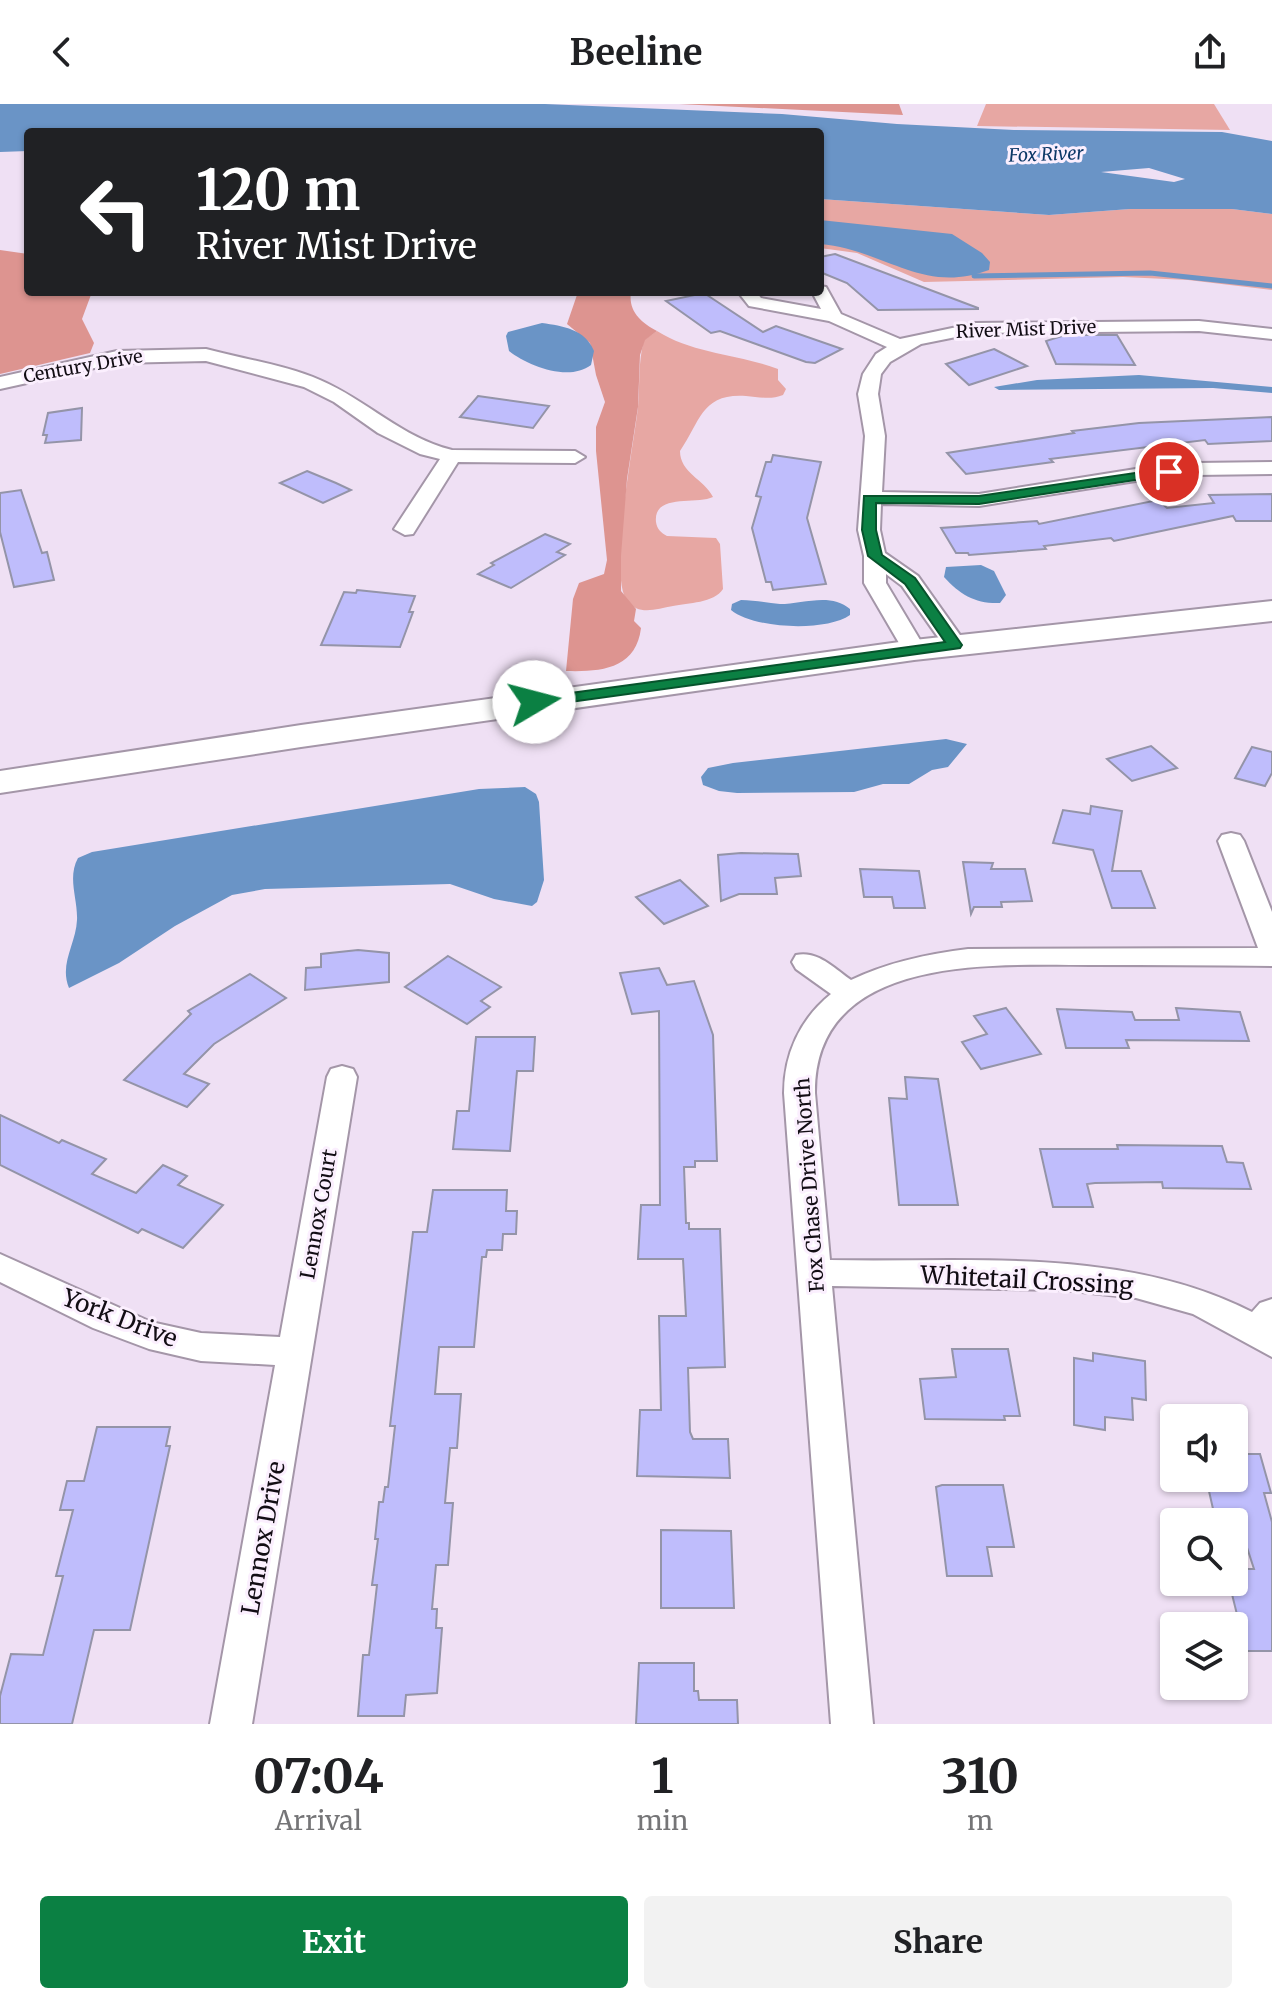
<!DOCTYPE html>
<html lang="en">
<head>
<meta charset="utf-8">
<style>
  :root { --surface:#fff; --page:#f2f2f2; --text:#202124; --muted:#757577; --accent:#0b8043 }
  body { margin:0; font-family:Merriweather,serif; background:var(--page); color:var(--text); height:100vh; display:flex; flex-direction:column; font-size:30px; white-space:nowrap }
  * { box-sizing:border-box; margin:0 }
  p { font-size:26px; color:var(--muted) }
  .icon { flex:none; width:44px; height:44px; fill:none; stroke:currentColor; stroke-width:2; stroke-linecap:round; stroke-linejoin:round }
  .map { position:relative; height:1620px; overflow:hidden }
  .drawer { display:flex; flex-direction:column; background:var(--surface); flex:1 }
  .drawer>* { flex:none }
  .guide { position:absolute; left:24px; top:24px; width:800px; height:168px; border-radius:8px; box-shadow:0 2px 6px #0004; background:#202124; color:#fff; overflow:hidden }
  .fabs { position:absolute; left:1160px; top:1300px; display:grid; gap:16px }
  .fabs a { display:grid; place-items:center; width:88px; height:88px; border-radius:8px; background:var(--surface); box-shadow:0 2px 6px #0004; font-size:40px }
  .pin { position:absolute; display:grid; place-items:center; width:68px; height:68px; color:#fff; margin:-34px; border:4px solid #fff; border-radius:50%; box-shadow:0 2px 8px #0007 }
  .me { position:absolute; width:88px; margin:-44px; rotate:82deg; stroke-linejoin:round; filter:drop-shadow(0 0 6px #0008) }
  .turn { display:flex; align-items:center; gap:28px; height:168px; padding:0 40px; font-size:36px }
  .turn .icon { width:104px; height:104px; stroke-width:2.5 }
  .turn b { display:block; font-size:56px; line-height:68px }
  .eta { display:flex; justify-content:space-evenly; align-items:center; height:136px; text-align:center }
  .eta b { font-size:48px; font-weight:700; line-height:56px }
  .cta { display:flex; gap:16px; margin-top:auto; padding:16px 40px }
  .cta a { flex:1; height:92px; border-radius:8px; background:var(--accent); color:#fff; font-size:32px; font-weight:700; line-height:92px; text-align:center }
  .cta a+a { background:var(--page); color:var(--text) }
  header { display:flex; justify-content:space-between; align-items:center; height:104px; padding:0 40px; background:var(--surface); font-size:36px; font-weight:700 }
  .map>svg:first-child { display:block }
  .green { fill:#e7a7a3 }
  .forest { fill:#dd9490 }
  .water { fill:#6a94c6; fill-rule:evenodd }
  .lines { fill:none; stroke-linecap:round; stroke-linejoin:round }
  .stream { stroke:#6a94c6; stroke-width:5 }
  .building { fill:#bfbdfc; stroke:#9494a8; stroke-width:2 }
  .street-casing { stroke:#a496a8; stroke-width:4 }
  .secondary-casing { stroke:#a496a8; stroke-width:4 }
  .street { fill:#fff; fill-rule:evenodd }
  .secondary { fill:#fff; fill-rule:evenodd }
  .route { fill:#0b8043; stroke:#07532c; stroke-width:2 }
  .labels { text-anchor:middle; dominant-baseline:central; stroke-width:6; stroke-linejoin:round; paint-order:stroke }
  .far-water-label { font-size:18px; font-style:italic; fill:#0c3867; stroke:#fbeffe }
  .far-street-label { font-size:18px; fill:#120d14; stroke:#fbeffe }
  .street-label { font-size:20px; fill:#120d14; stroke:#fbeffe }
  .near-street-label { font-size:24px; fill:#120d14; stroke:#fbeffe }
</style>
</head>
<body>
<header><svg class="icon" aria-label="back" viewBox="0 0 24 24"><path d="M15 5l-7 7 7 7"/></svg>Beeline<svg class="icon" aria-label="share" viewBox="0 0 24 24"><path d="M12 15V3M7 8l5-5 5 5M5 13v7h14v-7"/></svg></header>
<div class="map">
<svg width="1272" height="1620" viewBox="0 0 1272 1620">
  <rect width="100%" height="100%" fill="#efe0f4"/>
  <g class="green">
    <path d="M986,0H1214L1230,26L977,22Z"/>
    <path d="M820,95L1049,111L1130,105H1232L1272,110V186L1188,176L1123,173L924,178L857,149L820,144Z"/>
    <path d="M657,227C693,250 739,250 778,265V276L786,285L783,291C771,296 759,293 746,292C702,289 701,316 680,347C680,369 704,375 713,393C696,401 653,389 656,418C657,425 661,429 667,432L716,434L720,440L723,485C714,499 688,499 673,502C656,505 639,512 627,497C608,470 634,340 638,303C640,280 638,258 644,236Z"/>
  </g>
  <g class="forest">
    <path d="M679,0H899L903,11Z"/>
    <path d="M0,146L28,150V188H92L82,215L94,239L90,249L0,270Z"/>
    <path d="M578,188H631C628,207 641,219 657,227L645,236L640,251L638,303L627,375L621,452V487L636,505L634,517L641,524C636,565 601,568 566,567L573,495L579,479L604,470L607,456L596,347V323L605,298L596,271L590,239L567,220Z"/>
  </g>
  <g class="water">
    <path d="M0,0H545L782,10L897,20L1014,26L1222,28L1272,37V110L1232,105H1130L1049,111L820,95V28H28V47L0,48ZM1149,64L1185,75L1174,78L1101,68Z"/>
    <path d="M820,116L952,130L982,149L990,158L989,166C922,191 886,146 820,140Z"/>
    <path d="M542,219C563,222 585,225 594,247L591,261C569,278 528,262 509,247L506,232L508,228Z"/>
    <path d="M1139,271L1272,283V289L1213,284L999,286L994,283L1037,276Z"/>
    <path d="M981,461L994,467L1006,491L1000,499C976,500 960,491 944,473L946,463Z"/>
    <path d="M741,496C754,496 767,499 780,500C802,500 831,488 850,505V511C826,528 754,525 731,506L732,500Z"/>
    <path d="M946,635L967,640L948,663L932,666L909,680H883L854,688L737,689L719,687L703,681L701,673L708,664L733,659Z"/>
    <path d="M525,683L536,690L539,698L544,776L537,798L532,802L494,795L450,780L265,785L232,791L175,822L119,859L69,884C59,860 76,840 77,816C78,795 67,774 78,754L92,748L479,685Z"/>
  </g>
  <g class="lines">
    <path class="stream" d="M974,172L1150,169L1272,182"/>
  </g>
  <g class="building">
    <path d="M835,150L978,204V205L878,206L847,179L820,168V153Z"/>
    <path d="M704,189L763,228L776,222L842,245L815,259L806,258L720,227L711,229L666,197Z"/>
    <path d="M1065,231H1117L1135,261L1056,260L1046,237Z"/>
    <path d="M994,245L1027,262L969,281L946,260Z"/>
    <path d="M478,292L549,302L533,324L460,313Z"/>
    <path d="M82,304L81,336L45,339L47,331H43L48,309Z"/>
    <path d="M1272,313V337L1208,340L1205,336L1050,355L1053,358L966,370L947,349L1074,329L1072,327L1139,319Z"/>
    <path d="M773,351L821,358L807,414L826,480L773,486L771,478H766L752,424L761,393L756,392L766,358H771Z"/>
    <path d="M307,367L336,379L351,386L323,399L280,379Z"/>
    <path d="M21,386L42,449L47,448L54,476L14,483L0,428V389Z"/>
    <path d="M1272,390V417H1236L1233,412L1114,437L1111,434L1044,442L1046,445L969,451L968,449H956L941,424L1037,417L1039,420L1158,396L1167,404L1214,399L1209,391Z"/>
    <path d="M545,430L570,440L557,448L565,451L511,484L478,470L494,461L491,459Z"/>
    <path d="M357,486L415,492L409,508H413L400,543L321,541L344,488L356,489Z"/>
    <path d="M1151,642L1177,664L1132,677L1107,655Z"/>
    <path d="M1252,643L1272,648V669L1265,682L1235,674Z"/>
    <path d="M1091,702L1122,707L1112,767H1141L1155,804H1112L1093,746L1053,739L1063,706L1090,710Z"/>
    <path d="M741,749L798,750L801,772L775,774L777,790H739L721,797L718,751Z"/>
    <path d="M963,758L993,759L991,765H1025L1032,797L1001,798L1002,803H974L971,810Z"/>
    <path d="M860,765L919,767L925,804H894L892,793H864Z"/>
    <path d="M680,776L708,802L664,820L636,793Z"/>
    <path d="M358,846L389,849V878L305,886L306,864L321,863V850Z"/>
    <path d="M448,852L501,883L481,897L490,903L467,920L405,883Z"/>
    <path d="M659,864L667,881L694,877L713,931L717,1057H695V1063H684L686,1119H689V1125H720L725,1263L688,1264L690,1328L693,1335H728L730,1374L637,1372L640,1306H661L659,1212H686L683,1155H638L641,1101H660L659,907L632,910L620,869Z"/>
    <path d="M250,870L286,894L214,940L184,970L209,980L187,1003L124,976L191,910L188,907Z"/>
    <path d="M1006,904L1041,950L981,965L962,938L987,930L974,912Z"/>
    <path d="M1176,904L1240,908L1249,937L1126,936L1129,944H1066L1057,905L1132,908L1135,916H1179Z"/>
    <path d="M476,933H535L533,967H517L510,1047L453,1045L457,1007H469Z"/>
    <path d="M905,973L938,975L958,1101H899L889,994L907,995Z"/>
    <path d="M0,1011L59,1039L62,1036L106,1055L92,1070L136,1089L163,1061L187,1072L178,1081L223,1101L183,1144L142,1125L138,1129L0,1061Z"/>
    <path d="M1117,1041L1222,1042L1227,1058L1243,1059L1251,1085L1163,1084L1162,1078L1095,1079L1087,1080L1093,1103H1053L1040,1045H1118Z"/>
    <path d="M433,1086H507L506,1107H517L516,1130H503L502,1146H487L486,1153H482L474,1243H439L435,1290H461L457,1344H450L445,1399H453L448,1461H436L432,1505H437L436,1524H442L437,1589L406,1591L404,1612H358L363,1551H369L377,1481H372L378,1435H375L379,1398H383L385,1383H388L395,1322H390L413,1128H427Z"/>
    <path d="M952,1245H1008L1020,1312H1004L1005,1316L925,1315L920,1275L956,1273Z"/>
    <path d="M1093,1249L1145,1257L1146,1296L1132,1294L1133,1316L1105,1313V1326L1074,1321V1254L1093,1257Z"/>
    <path d="M97,1323H170L166,1342H170L130,1526H94L72,1620H0V1592L11,1550L43,1551L63,1472H56L73,1406H60L67,1377H84Z"/>
    <path d="M1234,1350H1260L1271,1389H1264L1272,1418V1547H1246L1229,1478H1234V1465H1254L1239,1419L1216,1418L1206,1374H1234Z"/>
    <path d="M942,1381H1003L1014,1443H987L992,1472H947L936,1383Z"/>
    <path d="M661,1426L731,1427L734,1504H661Z"/>
    <path d="M639,1559H694V1587H698L699,1596H737L738,1620H636Z"/>
  </g>
  <g class="lines">
    <defs>
      <g id="street">
        <path d="M820,182L826,183L841,210L900,235L976,219L1199,217L1272,225V235L1199,227L976,229L921,240L890,258L881,270L878,290L885,332L882,388L979,390L1142,364L1196,359L1272,358V370L1196,371L1142,376L979,402L881,400L880,426L885,449L918,472L967,541L963,546H947L902,482L886,470V479L926,546L922,551H906L864,479V452L858,426L865,332L858,290L863,270L876,250L887,243L829,217L749,202L738,188H756L761,194L821,205L812,188H820Z"/>
        <path d="M206,245C243,255 286,261 320,276C367,296 402,334 452,346L575,347L585,353L575,359L458,358L413,430L405,431L394,425L440,355L420,350L378,329L334,298L304,283L206,257L117,259L0,285V273L117,247Z"/>
        <path d="M1231,729L1240,731L1244,737L1272,808V862C1213,861 1153,861 1094,861C996,861 814,848 815,989L830,1156C971,1159 1122,1142 1252,1208L1260,1199L1272,1195V1253L1193,1210L1136,1194L1064,1186L832,1182L873,1620H831L784,989C784,950 800,915 831,890L796,865L792,858L796,851C817,846 834,864 851,876C889,858 927,850 968,845L1258,844L1218,737L1222,731Z"/>
        <path d="M342,962L353,965L357,973L252,1620H210L275,1261L201,1257L149,1245L93,1224L0,1178V1150L151,1218L201,1229L280,1233L327,973L331,965Z"/>
      </g>
      <path id="secondary" d="M1272,497V517L914,556L301,643L0,689V667L301,621L914,536Z"/>
    </defs>
    <use href="#street" class="street-casing"/>
    <use href="#secondary" class="secondary-casing"/>
    <use href="#street" class="street"/>
    <use href="#secondary" class="secondary"/>
  </g>
  <path class="route" d="M1169,364L1176,368L1174,370L979,400L876,399V426L882,451L915,474L962,541L960,544L534,603L526,598L534,594L945,538L905,480L868,452L862,426L864,392H979Z"/>
  <g class="labels">
    <g class="far-water-label">
      <text transform="translate(1046 50) rotate(-2)">Fox River</text>
    </g>
    <g class="far-street-label">
      <text transform="translate(1026 225) rotate(-2)">River Mist Drive</text>
      <text transform="translate(83 262) rotate(-10)">Century Drive</text>
    </g>
    <g class="street-label">
      <text transform="translate(809 1081) rotate(-94)">Fox Chase Drive North</text>
      <text transform="translate(318 1110) rotate(-80)">Lennox Court</text>
    </g>
    <g class="near-street-label">
      <text transform="translate(1027 1176) rotate(3)">Whitetail Crossing</text>
      <text transform="translate(120 1214) rotate(21)">York Drive</text>
      <text transform="translate(263 1434) rotate(-80)">Lennox Drive</text>
    </g>
  </g>
</svg>
<div class="fabs">
<a><svg class="icon" aria-label="sound" viewBox="0 0 24 24"><path d="M4 9h4l5-4v14l-5-4H4zM17 9q2 3 0 6"/></svg></a>
<a><svg class="icon" aria-label="search" viewBox="0 0 24 24"><circle cx="10" cy="10" r="6"/><path d="M15 15l6 6"/></svg></a>
<a><svg class="icon" aria-label="layers" viewBox="0 0 24 24"><path d="M12 4l9 5-9 5-9-5zM3 14l9 5 9-5"/></svg></a>
</div>
<div class="pin" style="left:1169px;top:368px;background:#d93025"><svg class="icon" aria-label="arrive" viewBox="0 0 24 24"><path d="M6 21V4h12l-3 4 3 4H6"/></svg></div>
<svg class="me" style="left:534px;top:598px" viewBox="-20 -20 40 40"><circle r="19" fill="#fff"/><path d="M0-13L10 11 0 6-10 11z" fill="#0b8043"/></svg>
<div class="guide">
<div class="turn"><svg class="icon" aria-label="left" viewBox="0 0 24 24"><path d="M17 20v-9H6M10 6l-5 5 5 5"/></svg><div><b>120 m</b>River Mist Drive</div></div>
</div>
</div>
<section class="drawer">
<div class="eta">
<div><b>07:04</b><p>Arrival</p></div>
<div><b>1</b><p>min</p></div>
<div><b>310</b><p>m</p></div>
</div>
<div class="cta"><a>Exit</a><a>Share</a></div>
</section>
</body>
</html>
